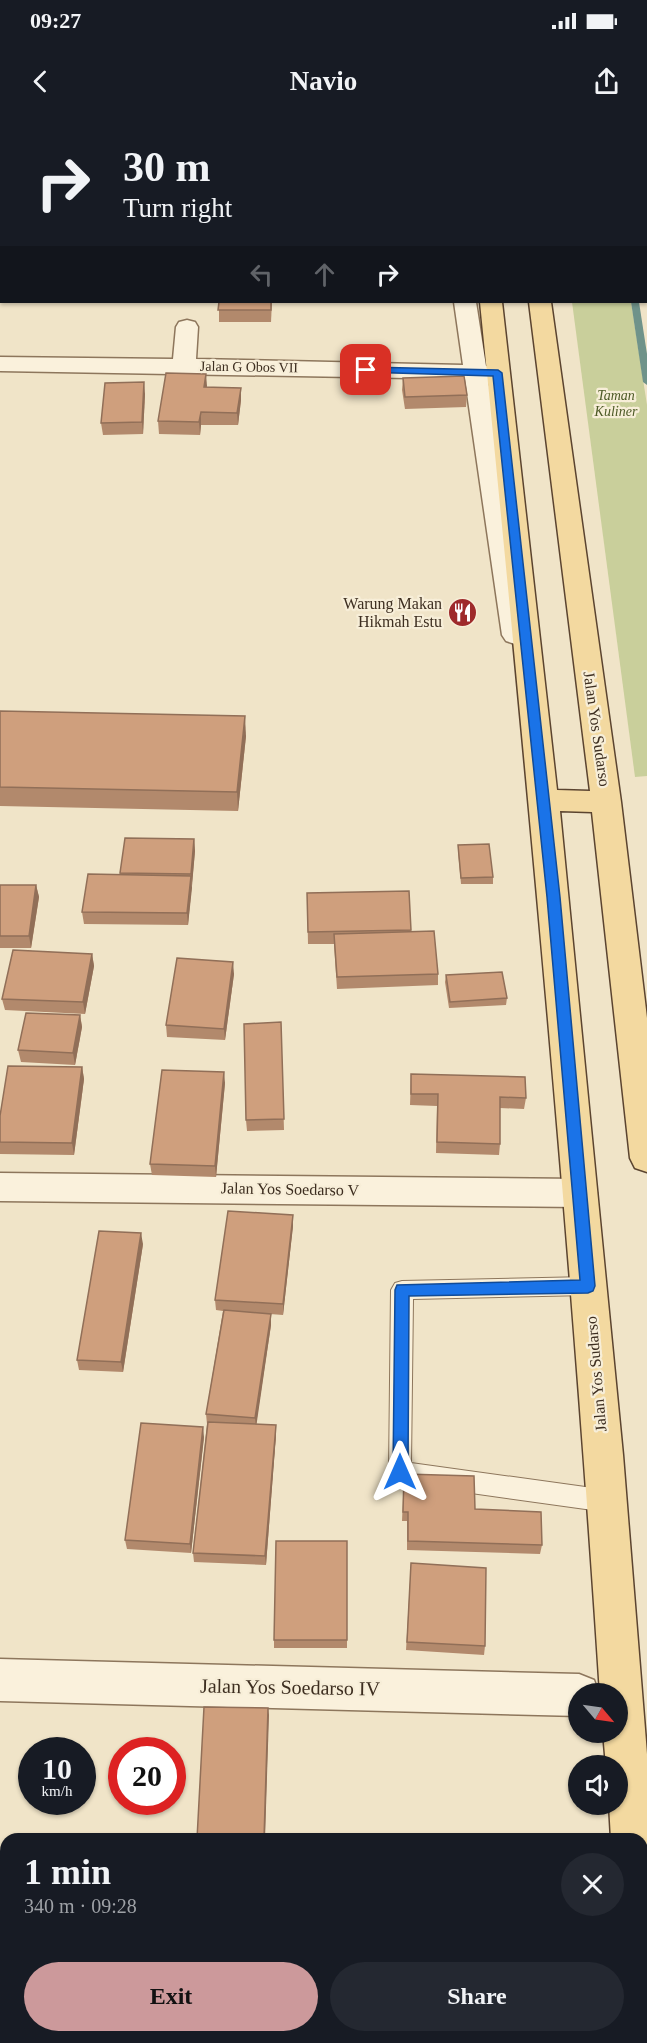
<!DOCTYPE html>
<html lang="en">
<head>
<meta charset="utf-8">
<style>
  :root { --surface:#171b24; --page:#242831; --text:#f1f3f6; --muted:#9ea1a6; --accent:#cc999b }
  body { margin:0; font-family:Georgia,serif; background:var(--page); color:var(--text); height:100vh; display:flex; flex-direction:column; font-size:22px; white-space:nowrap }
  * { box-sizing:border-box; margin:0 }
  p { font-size:20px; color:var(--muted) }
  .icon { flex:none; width:33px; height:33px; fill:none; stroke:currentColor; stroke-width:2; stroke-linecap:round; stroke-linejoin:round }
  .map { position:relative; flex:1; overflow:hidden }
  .sheet { position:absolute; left:0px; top:1713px; width:648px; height:210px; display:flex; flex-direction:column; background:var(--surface); border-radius:18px 18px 0 0; box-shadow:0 2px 4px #0004 }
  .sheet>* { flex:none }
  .top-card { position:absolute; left:0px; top:0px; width:648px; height:183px; box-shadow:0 2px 4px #0004; background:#171b24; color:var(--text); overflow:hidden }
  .needle { width:39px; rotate:119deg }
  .buttons { position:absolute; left:568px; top:1563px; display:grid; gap:12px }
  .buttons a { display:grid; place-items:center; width:60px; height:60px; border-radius:50%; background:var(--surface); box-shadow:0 2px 4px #0004; font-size:30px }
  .speed { position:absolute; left:18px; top:1617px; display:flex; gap:12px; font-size:30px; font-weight:700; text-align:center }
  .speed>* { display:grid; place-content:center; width:78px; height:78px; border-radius:50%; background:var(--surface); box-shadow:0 2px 4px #0004; line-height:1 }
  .speed small { font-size:15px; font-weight:400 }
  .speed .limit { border:9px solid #d22; background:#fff; color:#111 }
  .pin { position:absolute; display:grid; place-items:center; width:51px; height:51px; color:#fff; margin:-26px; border-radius:12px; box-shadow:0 3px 9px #0006 }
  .me { position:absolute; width:66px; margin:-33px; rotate:0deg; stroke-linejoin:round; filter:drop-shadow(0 0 4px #0008) }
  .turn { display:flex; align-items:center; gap:21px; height:126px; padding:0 24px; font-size:27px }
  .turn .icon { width:78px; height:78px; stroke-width:2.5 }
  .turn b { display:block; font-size:42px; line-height:51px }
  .lanes { display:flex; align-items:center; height:57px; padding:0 24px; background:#0003; justify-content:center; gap:30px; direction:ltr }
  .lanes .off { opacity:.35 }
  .round { display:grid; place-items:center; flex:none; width:63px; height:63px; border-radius:32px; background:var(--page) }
  .headline { display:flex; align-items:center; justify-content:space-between; height:102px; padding:0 24px }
  h1 { font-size:36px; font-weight:600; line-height:45px }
  .button { display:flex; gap:12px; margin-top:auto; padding:12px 24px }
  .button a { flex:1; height:69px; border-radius:36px; background:var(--accent); color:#111; font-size:24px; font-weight:600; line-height:69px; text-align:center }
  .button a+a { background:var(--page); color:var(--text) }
  .status { display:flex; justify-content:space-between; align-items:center; height:42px; padding:0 30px; background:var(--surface); direction:ltr }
  .status svg { height:16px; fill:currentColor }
  header { display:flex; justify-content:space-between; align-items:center; height:78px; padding:0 24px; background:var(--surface); font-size:27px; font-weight:600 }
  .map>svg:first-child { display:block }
  .green { fill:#c9cf9b }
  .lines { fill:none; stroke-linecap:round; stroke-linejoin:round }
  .stream { fill:#6f938a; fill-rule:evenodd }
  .service-casing { stroke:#8d765c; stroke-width:2 }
  .minor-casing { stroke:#8d765c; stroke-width:3 }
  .primary-casing { stroke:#5b4430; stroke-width:3 }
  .service { fill:#faf1dc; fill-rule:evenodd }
  .minor { fill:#faf1dc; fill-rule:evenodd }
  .primary { fill:#f3d9a0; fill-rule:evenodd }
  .wall { fill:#b2896c }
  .shaded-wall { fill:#916f58 }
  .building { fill:#cf9f7d; stroke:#916f58; stroke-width:1.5 }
  .route { fill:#1a73e8; stroke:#114b97; stroke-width:1.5 }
  .labels { text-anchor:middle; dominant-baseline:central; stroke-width:4.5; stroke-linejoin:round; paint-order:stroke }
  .far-street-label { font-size:14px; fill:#3d2e20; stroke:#f7eed8 }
  .far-park-label { font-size:14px; font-style:italic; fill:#4d5a26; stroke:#f7eed8 }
  .poi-label { font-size:16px; fill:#3d2e20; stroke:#f7eed8; text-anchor:end }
  .street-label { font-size:16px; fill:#3d2e20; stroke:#f7eed8 }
  .near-street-label { font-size:20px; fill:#3d2e20; stroke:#f7eed8 }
</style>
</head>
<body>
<div class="status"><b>09:27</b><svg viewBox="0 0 49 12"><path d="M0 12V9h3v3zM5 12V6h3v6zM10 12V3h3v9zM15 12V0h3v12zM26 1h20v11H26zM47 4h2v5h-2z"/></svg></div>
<header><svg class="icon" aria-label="back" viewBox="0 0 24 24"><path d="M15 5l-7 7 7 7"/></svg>Navio<svg class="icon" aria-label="share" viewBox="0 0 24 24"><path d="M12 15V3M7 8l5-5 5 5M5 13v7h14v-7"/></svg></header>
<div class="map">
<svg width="647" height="1923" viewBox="0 0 647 1923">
  <rect width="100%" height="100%" fill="#f0e4c8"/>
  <path class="green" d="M572,182H631L647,285V656L635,657Z"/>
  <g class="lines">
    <g class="stream">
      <rect x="604" y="0" width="8" height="2"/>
      <rect x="622" y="0" width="8" height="2"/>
      <rect x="646" y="113" width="1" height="7"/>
      <path d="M631,182H639L647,234V265L643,262Z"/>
    </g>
    <defs>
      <path id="service" d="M588,1157L595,1160L599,1166L595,1172L588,1175L413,1179L411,1343L607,1370L615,1373L618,1381L615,1389L607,1392L400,1363L392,1359L389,1352L391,1170L395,1163L402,1161Z"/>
      <g id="minor">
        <rect x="428" y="0" width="20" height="2"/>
        <path d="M454,182H476L486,246L504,248L508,253L504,258L488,260L528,515L524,521L515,524L506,521L502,515L465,259L0,251V237L173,239L176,207L179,202L187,200L195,202L198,207L196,239L463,245Z"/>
        <path d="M0,1053L580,1059L592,1063L597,1073L592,1083L580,1087L0,1081Z"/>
        <path d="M0,1539L579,1554L594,1560L599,1574H579V1596L0,1581Z"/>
      </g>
      <g id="primary">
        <rect x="464" y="0" width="20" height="2"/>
        <path d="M506,0H526L527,2H507Z"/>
        <path d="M480,182H502L557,670L590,671L529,182H551L621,682L647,898V1052L635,1048L630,1038L592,692L560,691L623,1335L647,1634V1735L642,1737V1719H611L609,1684H618V1646H606L603,1612H618V1574H600C570,1108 526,646 480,182Z"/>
        <path d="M642,1792L647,1794V1893L642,1891Z"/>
      </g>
    </defs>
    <use href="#service" class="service-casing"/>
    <use href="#minor" class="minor-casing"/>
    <use href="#primary" class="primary-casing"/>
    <use href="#service" class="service"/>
    <use href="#minor" class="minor"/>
    <use href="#primary" class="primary"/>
  </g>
  <g class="wall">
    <path d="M219,182H272L271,202H219Z"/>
    <path d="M403,258L467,275L466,287L405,289L402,270Z"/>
    <path d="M207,267L241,268V280L238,305H201L200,315L159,314L158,301Z"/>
    <path d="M145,274L143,314L103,315L101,303Z"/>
    <path d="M0,591L246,616L238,691L0,686Z"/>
    <path d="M194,719L195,731L188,805L84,804L82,792L120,755V753Z"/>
    <path d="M458,725L493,757V764H461L458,732Z"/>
    <path d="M0,765H36L39,777L31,828H0Z"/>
    <path d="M409,771L411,812L438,854V865L337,869L334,824H308L307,773Z"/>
    <path d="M92,834L94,846L85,894L5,890L2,879Z"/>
    <path d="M234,854L225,920L167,917L166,905Z"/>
    <path d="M446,855L507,878L506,885L449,888L445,862Z"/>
    <path d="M80,895L82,907L75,945L21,942L18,930Z"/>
    <path d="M281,902L284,1010L247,1011L246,1000Z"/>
    <path d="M82,947L84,959L74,1035L0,1034V996Z"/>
    <path d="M411,954L526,978L524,989L500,988V1024L499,1035L436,1033L437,986L410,985Z"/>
    <path d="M225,963L216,1057L152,1055L150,1044Z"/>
    <path d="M293,1106L283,1195L257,1193L271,1194V1205L256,1304L276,1305V1315L266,1445L194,1442L193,1433L207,1304L206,1294L223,1191L216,1190L215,1180Z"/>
    <path d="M143,1124L123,1252L79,1250L77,1240Z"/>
    <path d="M204,1317L191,1433L127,1429L125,1420Z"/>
    <path d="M404,1354L475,1389L542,1425L540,1434L407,1430V1401H402Z"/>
    <path d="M347,1421V1528H274V1520Z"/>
    <path d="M411,1443L485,1526L484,1535L406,1530Z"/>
    <path d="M0,1743L6,1744V1843L0,1842Z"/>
  </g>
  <g class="shaded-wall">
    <path d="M206,254L207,266L205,279L204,267Z"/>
    <path d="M144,262L145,274L143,314L142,302Z"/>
    <path d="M241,268V280L238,305L237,293Z"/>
    <path d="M201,292V305L200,315L199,302Z"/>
    <path d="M245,596L246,616L238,691L237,672Z"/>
    <path d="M194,719L195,731L192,766L191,754Z"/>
    <path d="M191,756L192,768L188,805L187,793Z"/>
    <path d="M36,765L39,777L31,828L29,816Z"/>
    <path d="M92,834L94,846L85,894L83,882Z"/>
    <path d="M233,842L234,854L225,920L224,909Z"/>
    <path d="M80,895L82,907L75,945L73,933Z"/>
    <path d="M82,947L84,959L74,1035L72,1023Z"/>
    <path d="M224,952L225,963L216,1057L215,1046Z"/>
    <path d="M293,1095V1106L283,1195V1184Z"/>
    <path d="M141,1113L143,1124L123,1252L121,1242Z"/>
    <path d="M271,1194V1205L256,1308L255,1298Z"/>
    <path d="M276,1305V1315L266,1445L265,1436Z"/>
    <path d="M203,1307L204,1317L191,1433L190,1424Z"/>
    <path d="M268,1588L269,1595L265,1719H264Z"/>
  </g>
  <g class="building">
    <path d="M219,182H271V190H218Z"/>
    <path d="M166,253L206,254L204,267L241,268L237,293L201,292L199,302L158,301Z"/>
    <path d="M464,256L467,275L405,277L403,258Z"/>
    <path d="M144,262L142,302L101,303L105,263Z"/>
    <path d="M0,591L245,596L237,672L0,667Z"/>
    <path d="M125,718L194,719L191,754L120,753Z"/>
    <path d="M489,724L493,757L461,758L458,725Z"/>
    <path d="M88,754L191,756L187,793L82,792Z"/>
    <path d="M0,765H36L29,816H0Z"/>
    <path d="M409,771L411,810L308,812L307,773Z"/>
    <path d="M434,811L438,854L337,857L334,814Z"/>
    <path d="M13,830L92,834L83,882L2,879Z"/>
    <path d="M177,838L233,842L224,909L166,905Z"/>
    <path d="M502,852L507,878L450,882L446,855Z"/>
    <path d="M26,893L80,895L73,933L18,930Z"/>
    <path d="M281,902L284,999L246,1000L244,904Z"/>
    <path d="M8,946L82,947L72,1023L0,1022V996Z"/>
    <path d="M162,950L224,952L215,1046L150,1044Z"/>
    <path d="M411,954L525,957L526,978L500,977V1024L437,1022L438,974H411Z"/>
    <path d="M228,1091L293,1095L283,1184L215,1180Z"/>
    <path d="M99,1111L141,1113L121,1242L77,1240Z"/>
    <path d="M224,1190L271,1194L255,1298L206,1294Z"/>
    <path d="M208,1302L276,1305L265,1436L193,1433Z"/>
    <path d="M141,1303L203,1307L190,1424L125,1420Z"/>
    <path d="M404,1354L474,1356L475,1389L541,1392L542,1425L408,1421V1392H403Z"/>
    <path d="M276,1421H347V1520H274Z"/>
    <path d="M411,1443L486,1448L485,1526L407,1522Z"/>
    <path d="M204,1587L268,1588L264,1719H197Z"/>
    <path d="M0,1743L6,1744V1839L0,1837Z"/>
    <path d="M184,1917H245L244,1923H183Z"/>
    <path d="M260,1917H377L449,1918V1923H260Z"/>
  </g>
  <path class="route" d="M366,247L498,250L502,253L560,777L595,1166L593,1171L588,1173L409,1176L408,1352L406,1357L400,1359L395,1357L393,1352L395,1170L397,1165L580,1160L547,777L493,256L363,252V248Z"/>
  <defs>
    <symbol id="restaurant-disc" viewBox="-11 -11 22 22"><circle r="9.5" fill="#9e2a2b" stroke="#f7eed8"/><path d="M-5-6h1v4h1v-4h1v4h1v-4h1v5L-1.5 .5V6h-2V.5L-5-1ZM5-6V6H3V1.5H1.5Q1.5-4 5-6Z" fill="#fff"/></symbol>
  </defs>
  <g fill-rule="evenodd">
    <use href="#restaurant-disc" x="446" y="476" width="33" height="33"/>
  </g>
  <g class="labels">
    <g class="far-street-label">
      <text transform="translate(249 247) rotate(1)">Jalan G Obos VII</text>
    </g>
    <g class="far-park-label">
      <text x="616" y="275">Taman<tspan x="616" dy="16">Kuliner</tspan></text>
    </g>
    <g class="poi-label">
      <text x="442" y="483">Warung Makan<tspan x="442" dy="18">Hikmah Estu</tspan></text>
    </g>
    <g class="street-label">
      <text transform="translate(597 609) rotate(82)">Jalan Yos Sudarso</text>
      <text transform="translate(290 1069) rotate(1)">Jalan Yos Soedarso V</text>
      <text transform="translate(596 1254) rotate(-95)">Jalan Yos Sudarso</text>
    </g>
    <g class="near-street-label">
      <text transform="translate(290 1567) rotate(1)">Jalan Yos Soedarso IV</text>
    </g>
  </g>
</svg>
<div class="buttons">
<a><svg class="needle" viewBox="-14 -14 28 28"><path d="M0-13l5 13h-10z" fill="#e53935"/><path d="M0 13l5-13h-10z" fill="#9ea1a6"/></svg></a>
<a><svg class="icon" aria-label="sound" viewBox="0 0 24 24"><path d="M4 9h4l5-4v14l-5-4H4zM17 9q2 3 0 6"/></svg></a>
</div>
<div class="speed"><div>10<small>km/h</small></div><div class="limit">20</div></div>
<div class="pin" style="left:366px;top:250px;background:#d93025"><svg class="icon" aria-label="arrive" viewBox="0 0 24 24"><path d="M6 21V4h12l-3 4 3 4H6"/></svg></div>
<svg class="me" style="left:400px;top:1352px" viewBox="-20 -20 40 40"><path d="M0-17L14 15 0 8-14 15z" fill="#1a73e8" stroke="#fff" stroke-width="4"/></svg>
<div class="top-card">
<div class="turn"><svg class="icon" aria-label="right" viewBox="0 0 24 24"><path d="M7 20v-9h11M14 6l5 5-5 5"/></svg><div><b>30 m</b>Turn right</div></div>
<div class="lanes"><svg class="icon off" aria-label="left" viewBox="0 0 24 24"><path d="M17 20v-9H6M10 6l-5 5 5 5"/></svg><svg class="icon off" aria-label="ahead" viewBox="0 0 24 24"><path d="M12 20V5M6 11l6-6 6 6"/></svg><svg class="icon" aria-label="right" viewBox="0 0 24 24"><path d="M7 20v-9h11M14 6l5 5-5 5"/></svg></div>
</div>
<section class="sheet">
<div class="headline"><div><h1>1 min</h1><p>340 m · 09:28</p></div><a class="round"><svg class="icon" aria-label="close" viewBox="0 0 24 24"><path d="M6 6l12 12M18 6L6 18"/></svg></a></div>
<div class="button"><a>Exit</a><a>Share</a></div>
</section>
</div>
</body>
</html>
